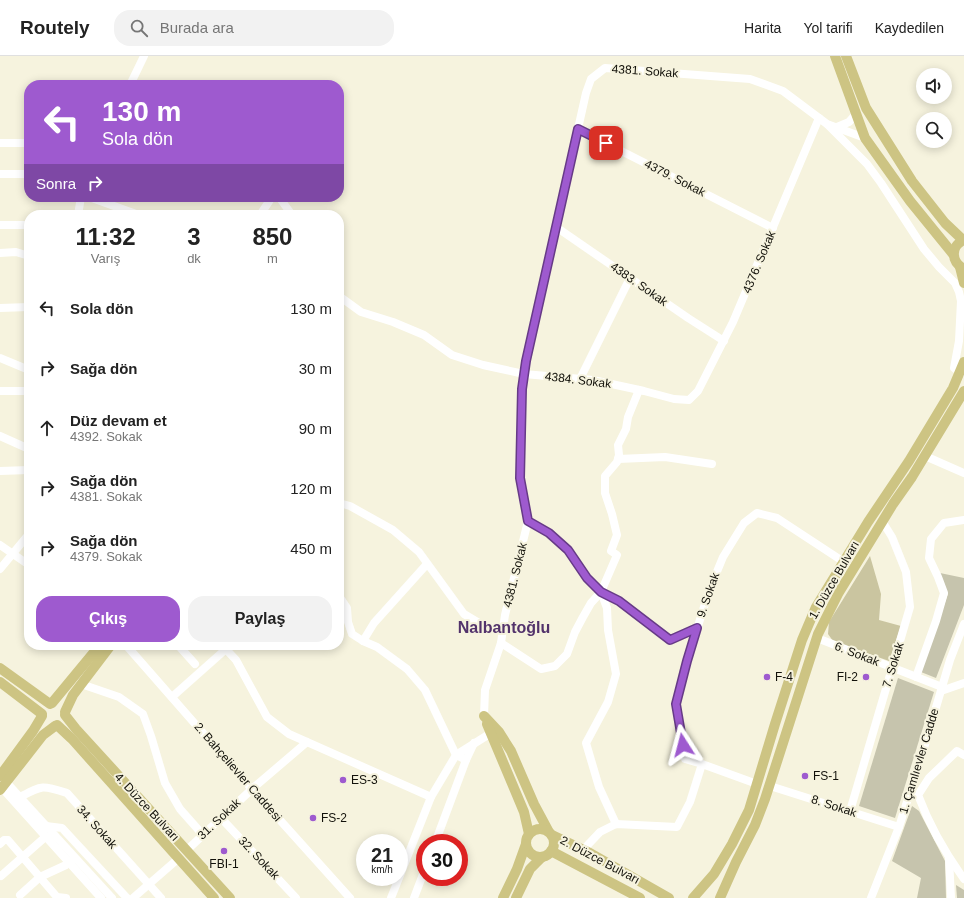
<!DOCTYPE html>
<html lang="tr">
<head>
<meta charset="utf-8">
<style>
  :root { --surface:#fff; --page:#f2f2f2; --text:#222; --muted:#767676; --line:#e0e0e0; --accent:#9e5acf }
  body { margin:0; font-family:Arial,sans-serif; background:var(--page); color:var(--text); height:100vh; display:flex; flex-direction:column; font-size:15px; white-space:nowrap }
  * { box-sizing:border-box; margin:0 }
  p { font-size:13px; color:var(--muted) }
  .icon { flex:none; width:22px; height:22px; fill:none; stroke:currentColor; stroke-width:2; stroke-linecap:round; stroke-linejoin:round }
  .map { position:relative; flex:1; overflow:hidden }
  .details { position:absolute; left:24px; top:154px; width:320px; height:440px; display:flex; flex-direction:column; background:var(--surface); border-radius:16px; box-shadow:0 2px 10px #0003 }
  .details>* { flex:none }
  .guide { position:absolute; left:24px; top:24px; width:320px; height:122px; border-radius:16px; box-shadow:0 2px 10px #0003; background:#9e5acf; color:#fff; overflow:hidden }
  .controls { position:absolute; left:916px; top:12px; display:grid; gap:8px }
  .controls a { display:grid; place-items:center; width:36px; height:36px; border-radius:50%; background:var(--surface); box-shadow:0 2px 10px #0003; font-size:20px }
  .speed { position:absolute; left:356px; top:778px; display:flex; gap:8px; font-size:20px; font-weight:700; text-align:center }
  .speed>* { display:grid; place-content:center; width:52px; height:52px; border-radius:50%; background:var(--surface); box-shadow:0 2px 10px #0003; line-height:1 }
  .speed small { font-size:10px; font-weight:400 }
  .speed .limit { border:6px solid #d22; background:#fff; color:#111 }
  .pin { position:absolute; display:grid; place-items:center; width:34px; height:34px; color:#fff; margin:-17px; border-radius:8px; box-shadow:0 2px 6px #0006 }
  .me { position:absolute; width:44px; margin:-22px; rotate:351deg; stroke-linejoin:round; filter:drop-shadow(0 0 3px #0008) }
  .turn { display:flex; align-items:center; gap:14px; height:84px; padding:0 12px; font-size:18px }
  .turn .icon { width:52px; height:52px; stroke-width:2.5 }
  .turn b { display:block; font-size:28px; line-height:34px }
  .then { display:flex; align-items:center; height:38px; padding:0 12px; background:#0003; gap:8px; font-size:15px }
  .eta { display:flex; justify-content:space-evenly; align-items:center; height:68px; text-align:center }
  .eta b { font-size:24px; font-weight:600; line-height:28px }
  .cta { display:flex; gap:8px; margin-top:auto; padding:8px 12px }
  .cta a { flex:1; height:46px; border-radius:16px; background:var(--accent); color:#fff; font-size:16px; font-weight:600; line-height:46px; text-align:center }
  .cta a+a { background:var(--page); color:var(--text) }
  ul { padding:0; list-style:none }
  li { display:flex; align-items:center; gap:12px; height:60px; padding:0 12px }
  li div { flex:1 }
  li b { display:block; font-size:15px }
  li em { font-style:normal }
  header { display:flex; align-items:center; gap:24px; box-sizing:border-box; height:56px; padding:0 20px; background:var(--surface); border-bottom:1px solid var(--line) }
  header strong { font-size:19px }
  nav { display:flex; gap:22px; margin-inline-start:auto; font-size:14px }
  .search { width:280px; height:36px; background:var(--page); display:flex; align-items:center; gap:10px; box-sizing:border-box; padding:0 14px; border-radius:16px; color:var(--muted); font-size:15px }
  .map>svg:first-child { display:block }
  .green { fill:#c6c4ad }
  .forest { fill:#cac5a0 }
  .lines { fill:none; stroke-linecap:round; stroke-linejoin:round }
  .minor { stroke:#fff; stroke-width:8 }
  .major { stroke:#cdc483; stroke-width:10 }
  .route-casing { stroke:#673a87; stroke-width:10 }
  .route { stroke:#9e5acf; stroke-width:7 }
  .poi-dot { fill:#9e5acf; stroke:#f6f3de; stroke-width:1.5 }
  .labels { text-anchor:middle; dominant-baseline:central; stroke-width:4; stroke-linejoin:round; paint-order:stroke }
  .street-label { font-size:12px; fill:#12110a; stroke:#f6f3de }
  .poi-label { font-size:12px; fill:#12110a; stroke:#f6f3de; text-anchor:start }
  .district-label { font-size:16px; font-weight:bold; fill:#52326b; stroke:#f6f3de }
</style>
</head>
<body>
<header>
<strong>Routely</strong>
<div class="search"><svg class="icon" aria-label="search" viewBox="0 0 24 24"><circle cx="10" cy="10" r="6"/><path d="M15 15l6 6"/></svg>Burada ara</div>
<nav><a>Harita</a><a>Yol tarifi</a><a>Kaydedilen</a></nav>
</header>
<div class="map">
<svg width="964" height="842" viewBox="0 0 964 842">
  <rect width="100%" height="100%" fill="#f6f3de"/>
  <g class="green">
    <path d="M940,517L964,522V549L936,622L921,616L948,538Z"/>
    <path d="M898,622L934,636L895,762L859,750Z"/>
    <path d="M912,750L919,755L945,805L946,842H917L921,822L892,805Z"/>
    <path d="M956,829L964,834V842H957Z"/>
  </g>
  <path class="forest" d="M870,500L881,538L879,564L901,570L889,605L833,585L828,578L829,566Z"/>
  <g class="lines">
    <g class="minor">
      <path d="M130,29L144,0"/>
      <path d="M828,69L867,108L881,127L924,193L939,211L955,227L959,236L961,245L959,285L954,312L961,317"/>
      <path d="M837,71L849,66L856,58"/>
      <path d="M578,73L773,172"/>
      <path d="M0,87H29"/>
      <path d="M0,118H25L29,120"/>
      <path d="M89,141L139,159"/>
      <path d="M279,141L292,159"/>
      <path d="M78,159L81,141"/>
      <path d="M260,159L272,141"/>
      <path d="M0,169H29"/>
      <path d="M556,171L688,262L724,285"/>
      <path d="M0,197L16,196L29,200"/>
      <path d="M339,240L361,256L393,266L424,279L452,299L483,309L524,318L593,324L644,335L674,343L689,344L698,335L733,266L819,62"/>
      <path d="M0,252L29,251"/>
      <path d="M0,302L29,314"/>
      <path d="M580,323L630,222"/>
      <path d="M0,335H29"/>
      <path d="M0,380L29,393"/>
      <path d="M925,400L964,417"/>
      <path d="M618,403L665,401L712,408"/>
      <path d="M0,415L29,414"/>
      <path d="M339,447L350,450L393,474L419,496L464,558L479,567L502,575"/>
      <path d="M528,465L549,477L568,494L587,522L601,536L619,545L670,584L697,572"/>
      <path d="M0,489L29,509"/>
      <path d="M0,513L29,478"/>
      <path d="M601,536L607,552L608,574L616,618L608,646L586,687L599,731L616,768"/>
      <path d="M339,540L347,552L348,566L352,578L363,585L377,591L407,613L425,634L456,699L466,704"/>
      <path d="M817,582L942,631"/>
      <path d="M363,585L374,567L427,508"/>
      <path d="M501,587L541,613L555,610L567,598L575,576L583,561L591,547L601,536L617,499L611,495L617,479L612,458L605,437V420L617,406L619,399L618,389L626,373L628,361L639,334"/>
      <path d="M126,589L252,733L350,842"/>
      <path d="M178,589L195,608"/>
      <path d="M222,589L236,604L267,661L289,678L431,741"/>
      <path d="M916,621L936,565L944,537L938,521L929,502L931,483L944,467L964,464"/>
      <path d="M81,628L119,641L143,658L151,680L165,727L180,753L203,779"/>
      <path d="M941,635L964,627"/>
      <path d="M172,641L226,593"/>
      <path d="M484,660L485,634L501,587L505,559L528,465L520,422L522,333L526,305L586,37L591,23L605,12L750,23L783,35L827,68L865,82"/>
      <path d="M964,699L957,695L929,722L918,739C929,768 945,797 964,823"/>
      <path d="M6,726L112,842"/>
      <path d="M757,728L702,708L685,703L676,648L687,605L709,535L723,501L744,467L757,457L777,462L844,506"/>
      <path d="M770,730L899,771"/>
      <path d="M2,732L101,842"/>
      <path d="M20,741C43,729 42,729 67,737L161,842"/>
      <path d="M850,755L910,551L906,516L892,481L882,465"/>
      <path d="M221,762L296,842"/>
      <path d="M46,770L62,772L127,842"/>
      <path d="M435,787L466,704L474,687"/>
      <path d="M0,788L4,784H8L57,841L66,842"/>
      <path d="M187,794L252,733L307,686"/>
      <path d="M583,794L600,776L616,768L677,771L690,746L702,708"/>
      <path d="M949,802L951,842"/>
      <path d="M1,820L43,783"/>
      <path d="M20,839L40,821L66,809L73,803"/>
      <path d="M133,842L179,802"/>
      <path d="M391,842L431,741L456,699L491,677H496"/>
      <path d="M414,842L425,813"/>
      <path d="M871,842L899,771L924,692L950,604L964,568"/>
    </g>
    <g class="major">
      <path d="M835,0L865,82L910,145L953,198"/>
      <path d="M846,0L866,52L912,125L945,167L963,184"/>
      <path d="M964,184C950,190 951,206 964,213"/>
      <path d="M960,211L964,227"/>
      <path d="M0,612L50,648"/>
      <path d="M0,626L42,658"/>
      <path d="M52,647L100,589"/>
      <path d="M65,656L73,639L111,589"/>
      <path d="M65,659L76,673L230,842"/>
      <path d="M484,660L499,676L511,695L534,748L549,776"/>
      <path d="M487,668L524,756L529,778"/>
      <path d="M57,669L72,683L214,842"/>
      <path d="M0,720L33,675L42,660"/>
      <path d="M0,734L43,679L55,670"/>
      <circle cx="540" cy="787" r="14"/>
      <path d="M552,779L590,797L669,842"/>
      <path d="M551,795L640,842"/>
      <path d="M503,842L517,813L526,788"/>
      <path d="M516,842L530,813L542,801"/>
      <path d="M693,842L714,818L732,788L749,754L775,668L802,584L816,551L868,466L909,405L953,332L964,306"/>
      <path d="M720,842L736,806L755,769L765,743L818,578L838,538L893,448L912,421L964,335"/>
    </g>
  </g>
  <g class="lines">
    <defs>
      <path id="route" d="M606,87L578,73L526,305L522,333L520,422L528,465L549,477L568,494L587,522L601,536L619,545L670,584L697,572L687,605L676,648L683,689"/>
    </defs>
    <use href="#route" class="route-casing"/>
    <use href="#route" class="route"/>
  </g>
  <g class="poi-dot">
    <circle cx="767" cy="621" r="4"/>
    <circle cx="866" cy="621" r="4"/>
    <circle cx="805" cy="720" r="4"/>
    <circle cx="343" cy="724" r="4"/>
    <circle cx="313" cy="762" r="4"/>
    <circle cx="224" cy="795" r="4"/>
  </g>
  <g class="labels">
    <g class="street-label">
      <text transform="translate(645 15) rotate(4)">4381. Sokak</text>
      <text transform="translate(675 122) rotate(27)">4379. Sokak</text>
      <text transform="translate(759 206) rotate(-67)">4376. Sokak</text>
      <text transform="translate(639 228) rotate(35)">4383. Sokak</text>
      <text transform="translate(578 324) rotate(7)">4384. Sokak</text>
      <text transform="translate(515 519) rotate(-76)">4381. Sokak</text>
      <text transform="translate(834 524) rotate(-60)">1. Düzce Bulvarı</text>
      <text transform="translate(708 539) rotate(-71)">9. Sokak</text>
      <text transform="translate(857 598) rotate(21)">6. Sokak</text>
      <text transform="translate(893 609) rotate(-73)">7. Sokak</text>
      <text transform="translate(919 705) rotate(-73)">1. Çamlıevler Cadde</text>
      <text transform="translate(238 716) rotate(49)">2. Bahçelievler Caddesi</text>
      <text transform="translate(834 750) rotate(18)">8. Sokak</text>
      <text transform="translate(147 751) rotate(47)">4. Düzce Bulvarı</text>
      <text transform="translate(219 763) rotate(-43)">31. Sokak</text>
      <text transform="translate(97 771) rotate(48)">34. Sokak</text>
      <text transform="translate(259 802) rotate(47)">32. Sokak</text>
      <text transform="translate(600 804) rotate(28)">2. Düzce Bulvarı</text>
    </g>
    <g class="poi-label">
      <text x="775" y="621">F-4</text>
      <text x="858" y="621" text-anchor="end">FI-2</text>
      <text x="813" y="720">FS-1</text>
      <text x="351" y="724">ES-3</text>
      <text x="321" y="762">FS-2</text>
      <text x="224" y="808" text-anchor="middle">FBI-1</text>
    </g>
    <g class="district-label">
      <text x="504" y="571">Nalbantoğlu</text>
    </g>
  </g>
</svg>
<div class="controls">
<a><svg class="icon" aria-label="sound" viewBox="0 0 24 24"><path d="M4 9h4l5-4v14l-5-4H4zM17 9q2 3 0 6"/></svg></a>
<a><svg class="icon" aria-label="search" viewBox="0 0 24 24"><circle cx="10" cy="10" r="6"/><path d="M15 15l6 6"/></svg></a>
</div>
<div class="speed"><div>21<small>km/h</small></div><div class="limit">30</div></div>
<div class="pin" style="left:606px;top:87px;background:#d93025"><svg class="icon" aria-label="arrive" viewBox="0 0 24 24"><path d="M6 21V4h12l-3 4 3 4H6"/></svg></div>
<svg class="me" style="left:683px;top:689px" viewBox="-20 -20 40 40"><path d="M0-17L14 15 0 8-14 15z" fill="#9e5acf" stroke="#fff" stroke-width="4"/></svg>
<div class="guide">
<div class="turn"><svg class="icon" aria-label="left" viewBox="0 0 24 24"><path d="M17 20v-9H6M10 6l-5 5 5 5"/></svg><div><b>130 m</b>Sola dön</div></div>
<div class="then">Sonra<svg class="icon" aria-label="right" viewBox="0 0 24 24"><path d="M7 20v-9h11M14 6l5 5-5 5"/></svg></div>
</div>
<section class="details">
<div class="eta">
<div><b>11:32</b><p>Varış</p></div>
<div><b>3</b><p>dk</p></div>
<div><b>850</b><p>m</p></div>
</div>
<ul>
<li><svg class="icon" aria-label="left" viewBox="0 0 24 24"><path d="M17 20v-9H6M10 6l-5 5 5 5"/></svg><div><b>Sola dön</b></div><em>130 m</em></li>
<li><svg class="icon" aria-label="right" viewBox="0 0 24 24"><path d="M7 20v-9h11M14 6l5 5-5 5"/></svg><div><b>Sağa dön</b></div><em>30 m</em></li>
<li><svg class="icon" aria-label="ahead" viewBox="0 0 24 24"><path d="M12 20V5M6 11l6-6 6 6"/></svg><div><b>Düz devam et</b><p>4392. Sokak</p></div><em>90 m</em></li>
<li><svg class="icon" aria-label="right" viewBox="0 0 24 24"><path d="M7 20v-9h11M14 6l5 5-5 5"/></svg><div><b>Sağa dön</b><p>4381. Sokak</p></div><em>120 m</em></li>
<li><svg class="icon" aria-label="right" viewBox="0 0 24 24"><path d="M7 20v-9h11M14 6l5 5-5 5"/></svg><div><b>Sağa dön</b><p>4379. Sokak</p></div><em>450 m</em></li>
</ul>
<div class="cta"><a>Çıkış</a><a>Paylaş</a></div>
</section>
</div>
</body>
</html>
